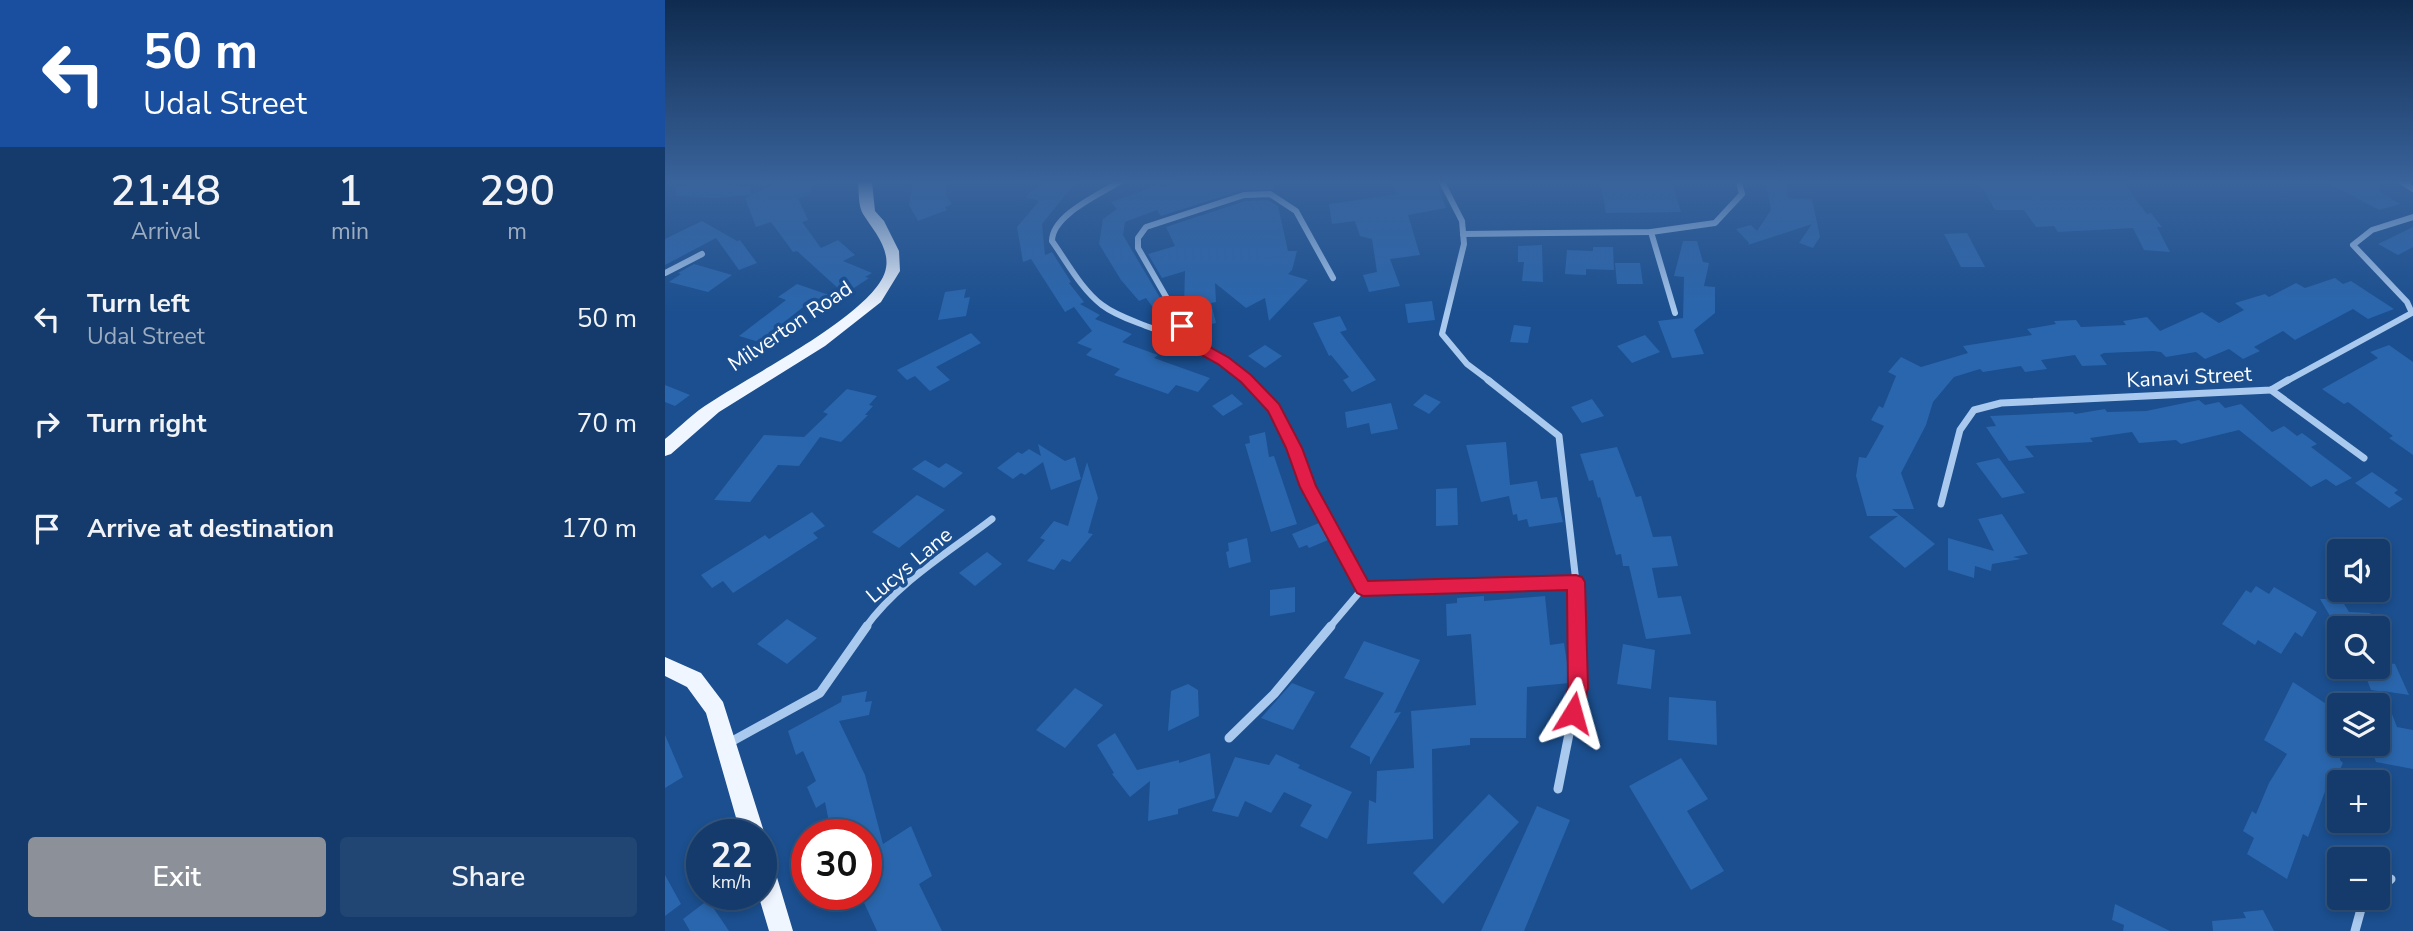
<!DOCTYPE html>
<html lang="en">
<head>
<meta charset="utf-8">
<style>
  :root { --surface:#143b6b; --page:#214673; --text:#f1f3f6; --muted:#9dadc1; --line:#33557e; --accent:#8c9099 }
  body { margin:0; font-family:"Nunito Sans",sans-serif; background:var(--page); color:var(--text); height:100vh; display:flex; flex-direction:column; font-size:26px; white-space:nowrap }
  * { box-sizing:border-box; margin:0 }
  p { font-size:23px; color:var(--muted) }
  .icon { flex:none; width:38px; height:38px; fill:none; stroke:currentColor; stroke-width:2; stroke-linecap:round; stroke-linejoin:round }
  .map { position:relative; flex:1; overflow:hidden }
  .panel { display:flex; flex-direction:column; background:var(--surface); width:665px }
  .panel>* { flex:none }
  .hud { background:#1a4fa0; color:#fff; overflow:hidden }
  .fabs { position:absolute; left:1662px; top:539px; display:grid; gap:14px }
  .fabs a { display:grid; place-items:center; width:63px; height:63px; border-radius:7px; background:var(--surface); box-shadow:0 4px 10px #0003,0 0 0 2px var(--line); font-size:35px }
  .speed { position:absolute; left:21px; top:819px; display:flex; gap:14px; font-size:35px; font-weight:700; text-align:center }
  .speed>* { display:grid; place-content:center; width:91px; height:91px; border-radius:50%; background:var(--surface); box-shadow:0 4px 10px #0003,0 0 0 2px var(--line); line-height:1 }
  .speed small { font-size:18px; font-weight:400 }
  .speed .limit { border:10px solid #d22; background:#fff; color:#111 }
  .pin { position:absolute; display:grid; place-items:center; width:60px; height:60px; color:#fff; margin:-30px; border-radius:14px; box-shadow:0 4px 10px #0006 }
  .me { position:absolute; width:77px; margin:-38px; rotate:8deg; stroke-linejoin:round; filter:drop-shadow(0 0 5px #0008) }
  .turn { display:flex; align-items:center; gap:24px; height:147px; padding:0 28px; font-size:32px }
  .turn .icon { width:91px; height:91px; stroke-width:2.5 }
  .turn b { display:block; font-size:49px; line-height:60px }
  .eta { display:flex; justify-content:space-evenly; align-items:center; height:119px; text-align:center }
  .eta b { font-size:42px; font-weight:600; line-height:49px }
  .action { display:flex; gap:14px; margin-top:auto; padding:14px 28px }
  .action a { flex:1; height:80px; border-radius:7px; background:var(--accent); color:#fff; font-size:28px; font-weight:600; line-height:80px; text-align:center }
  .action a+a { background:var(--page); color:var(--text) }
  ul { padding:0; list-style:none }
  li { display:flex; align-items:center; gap:21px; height:105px; padding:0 28px }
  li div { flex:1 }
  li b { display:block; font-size:26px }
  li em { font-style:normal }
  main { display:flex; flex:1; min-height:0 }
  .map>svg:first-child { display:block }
  .building { fill:#2a66ad }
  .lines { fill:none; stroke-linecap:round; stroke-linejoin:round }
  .minor-far2 { stroke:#a9c9ee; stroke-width:6 }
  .minor-far1 { stroke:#a9c9ee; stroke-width:7 }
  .minor { stroke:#a9c9ee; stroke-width:9 }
  .primary { fill:#f0f6ff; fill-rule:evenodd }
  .route { fill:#e11d48; stroke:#92132f; stroke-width:2 }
  .labels { text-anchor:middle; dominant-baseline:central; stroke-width:7; stroke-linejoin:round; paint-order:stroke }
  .street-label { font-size:21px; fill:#fff; stroke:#1b4f8f }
</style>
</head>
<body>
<main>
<section class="panel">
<div class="hud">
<div class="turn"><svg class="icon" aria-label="left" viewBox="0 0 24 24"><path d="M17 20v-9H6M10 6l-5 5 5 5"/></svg><div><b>50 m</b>Udal Street</div></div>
</div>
<div class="eta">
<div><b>21:48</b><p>Arrival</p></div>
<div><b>1</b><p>min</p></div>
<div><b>290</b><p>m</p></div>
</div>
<ul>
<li><svg class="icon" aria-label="left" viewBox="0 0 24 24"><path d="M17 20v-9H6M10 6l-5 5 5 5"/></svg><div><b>Turn left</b><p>Udal Street</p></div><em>50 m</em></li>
<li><svg class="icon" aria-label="right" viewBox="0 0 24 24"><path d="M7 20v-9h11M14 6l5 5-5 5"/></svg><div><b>Turn right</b></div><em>70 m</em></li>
<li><svg class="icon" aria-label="arrive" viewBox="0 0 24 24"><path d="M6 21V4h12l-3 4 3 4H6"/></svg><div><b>Arrive at destination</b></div><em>170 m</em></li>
</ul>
<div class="action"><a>Exit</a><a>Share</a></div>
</section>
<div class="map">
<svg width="1748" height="931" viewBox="0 0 1748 931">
  <rect width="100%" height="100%" fill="#1b4f8f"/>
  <g class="building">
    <path d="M135,182H149L143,196L133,198L143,220L137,222L156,248L173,240L190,255L178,261L207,273L200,277L204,278L189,288L182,285L175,290L132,251L128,252L106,222L91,227L80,198L106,186Z"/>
    <path d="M248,182H281V195L287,204L280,207L282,210L253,221L244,205Z"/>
    <path d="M379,182H411L377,224L380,255L387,252L406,282L404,283L419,302L415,304L435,315L430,319L467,334L457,342L493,355L489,358L545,378L533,392L511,385L503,394L449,375L455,369L421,355L427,349L412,343L427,331L409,307L400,312L366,259L358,262L352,227L374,201L360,197Z"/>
    <path d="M516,182H607L609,190H578L496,216L492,210L460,222L458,235L504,313L495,317L481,298L474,301L456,280L434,244L438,219L452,209L446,202L494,185L496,188Z"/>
    <path d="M726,182H771L781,208L743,215L755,255L725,259L735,286L704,292L698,275L712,272L707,239L695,236L690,221L667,224L664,204L732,194Z"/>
    <path d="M935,182H1007L1016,212L941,213Z"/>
    <path d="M1314,182H1458L1482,214L1486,213L1497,227H1492L1505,252L1479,250L1468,228L1393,232L1389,226L1371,227L1359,210H1330Z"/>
    <path d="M1662,182H1714V191L1735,204L1714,210Z"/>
    <path d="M1101,183L1120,184L1124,198L1147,199L1155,237L1148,248L1134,243L1147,224L1083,245L1084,243L1071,229L1086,225L1092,231L1106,210Z"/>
    <path d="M45,184L85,187L86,195L51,198L11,196V187Z"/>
    <path d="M603,200L613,206L623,251H632L627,270L623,274L643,280L604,321L600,298L581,308L550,283L551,302L546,303L551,323L533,327L527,302L519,305L520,271L497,278L483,254L510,246L501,227L580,201Z"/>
    <path d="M37,221L72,241L75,240L92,263L74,270L51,238L0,265V239Z"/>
    <path d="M1748,227V247L1733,255L1713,244Z"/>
    <path d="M1302,233L1320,267H1296L1279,234Z"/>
    <path d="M1018,241H1032L1038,262L1044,263L1039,286L1050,287V313L1029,330L1039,354L1007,358L993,321L1018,318L1019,277L1009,276Z"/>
    <path d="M877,245L878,282L857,281L859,262H853V246Z"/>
    <path d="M928,247H948L949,270L921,269V275L900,274L902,250L928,251Z"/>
    <path d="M950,263H975L978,284H952Z"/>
    <path d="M29,264L67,275L43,292L4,282L16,274L13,273Z"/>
    <path d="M1670,278L1678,284L1686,281L1729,309L1703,319L1688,309L1630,340L1618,331L1589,347L1595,351L1578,359L1564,349L1540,359L1531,352L1501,357L1496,352L1488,351L1439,353L1435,355L1442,365L1417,366L1410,355L1376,360L1382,369L1360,372L1356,366L1318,372L1315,369L1289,377L1268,402L1261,425L1236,473L1249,509H1227L1270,544L1240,568L1204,537L1233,516H1202L1191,476L1194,457L1201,458L1219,426L1206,420L1214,406L1218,408L1231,376L1223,372L1236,357L1256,367L1303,353L1298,346L1367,335L1362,329L1391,324L1389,321L1411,320L1416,327L1461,325L1458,321L1482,317L1495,331L1537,312L1554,323L1579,310L1570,303L1600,294L1604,297L1631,283L1640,288Z"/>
    <path d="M132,284L167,296L151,308L142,304L94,342L74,336L121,300L113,297Z"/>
    <path d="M301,289L299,298L305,297L301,316L273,320L280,292Z"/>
    <path d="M767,301L770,320L743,323L740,304Z"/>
    <path d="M675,316L682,330L675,332L711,380L687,392L678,380L684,377L666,355L664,356L648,323Z"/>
    <path d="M849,325L866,327L863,343L845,342Z"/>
    <path d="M306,333L316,343L271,367L285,380L265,391L250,376L242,380L232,370Z"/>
    <path d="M980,335L995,352L967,363L952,346Z"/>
    <path d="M600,345L617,356L600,368L583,356Z"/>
    <path d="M1724,345L1748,362V455L1724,438L1728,436L1683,402L1679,404L1657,389L1713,358L1705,352Z"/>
    <path d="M0,385L25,395L10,406L0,402Z"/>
    <path d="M182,389L212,396L204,405L208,406L200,415H203L176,442L155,437L134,466L113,465L85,502L49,500L99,435L139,437L163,414L158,412Z"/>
    <path d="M567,394L578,404L558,416L547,406Z"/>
    <path d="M760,394L776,402L764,414L748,405Z"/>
    <path d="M927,399L939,416L917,423L906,407Z"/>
    <path d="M1534,400L1540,405L1554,402L1560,408L1576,404L1607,432L1619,426L1632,436L1637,433L1652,444L1646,447L1687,478L1671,486L1661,479L1646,487L1574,430L1516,444L1511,440L1474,443L1467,432L1425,438L1428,442L1360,446L1369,457L1344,461L1321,427L1331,426L1325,416L1408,412L1410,414L1440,409L1442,412L1481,411Z"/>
    <path d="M726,403L733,429L706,434L704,423L682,428L680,412Z"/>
    <path d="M600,432L604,457L609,456L632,524L606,532L580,444L585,443L584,436Z"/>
    <path d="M841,442L845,485L872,481L876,499L892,497L898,522L864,527L862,519L853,521L852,514L848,515L844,496L816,502L801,445Z"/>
    <path d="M373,444L400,461L410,457L416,479L386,490L378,462L360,475L356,473L348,479L332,468L353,452L357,454L364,449L376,456Z"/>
    <path d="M952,447L971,497L976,496L988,537L1006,536L1013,566L987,568L993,598L1016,596L1026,634L981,639L964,566H958L956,554L951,555L935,497L933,498L928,480L924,481L915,454Z"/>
    <path d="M1334,458L1360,493L1337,498L1311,463Z"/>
    <path d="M260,460L274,468L281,463L298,473L279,488L247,469Z"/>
    <path d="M422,462L433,498L423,533L428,534L405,562L397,559L389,570L362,561L380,540L375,538L389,521L403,526Z"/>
    <path d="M1707,472L1733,490L1729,493L1738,499L1724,508L1690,483Z"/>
    <path d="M792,488L793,525L771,526V489Z"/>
    <path d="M252,495L280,510L234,548L207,532Z"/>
    <path d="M147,512L160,526L148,533L153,538L68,593L58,581L47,588L36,575L100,535L104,539Z"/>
    <path d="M1337,514L1363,554L1348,557L1356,559L1327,564L1326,571L1310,566L1309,578L1283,570V538L1329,551L1313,519Z"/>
    <path d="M654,523L663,540L644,548L642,545L634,548L627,534Z"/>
    <path d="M582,538L586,562L564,568L561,552L564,551L563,543Z"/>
    <path d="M322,552L337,564L310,586L294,573Z"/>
    <path d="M1591,586L1604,594L1609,587L1652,612L1637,637L1630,632L1616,654L1593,640L1590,645L1557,624L1581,590L1586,593Z"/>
    <path d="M630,587V612L605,616V590Z"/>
    <path d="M819,596V601L880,596L885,645L899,643L905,683L862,687L861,738H805V745L767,749L768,839L702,844L704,800L711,803L712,771L749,768L746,711L811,705L806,634L782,636L781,604L792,603V598Z"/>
    <path d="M1655,599H1676L1684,612L1705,613L1715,628H1672Z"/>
    <path d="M122,619L152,638L122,664L92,644Z"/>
    <path d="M699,641L755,660L729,713L736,712L705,765V757L685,747L719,693L679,678Z"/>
    <path d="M958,644L990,650L986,689L952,684Z"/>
    <path d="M1713,662L1730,664L1744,695L1718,691L1732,727L1748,730V769L1711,762L1704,744H1713V691L1706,690L1697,667H1713Z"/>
    <path d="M1628,682L1675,713V760L1678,763L1664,792L1661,789L1643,837L1638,834L1622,879L1582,854L1589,838L1578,831L1587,811L1591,814L1604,783L1622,754L1599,740Z"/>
    <path d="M627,683L650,692L628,730L596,718Z"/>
    <path d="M523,684L533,690L534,716L503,731L506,691Z"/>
    <path d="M410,688L438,705L400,748L371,730Z"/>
    <path d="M202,691L200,702L207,701L204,715L174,721L200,775L218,844L246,826L267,876L254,884L277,931H212L195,894H201V835H176L174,827L166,832L160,802L151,808L142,787L151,781L138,751L131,755L123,731L176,702L177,696Z"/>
    <path d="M1004,697L1051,701L1052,745L1003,740Z"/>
    <path d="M450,733L472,770L514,760V763L545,753L550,798L513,809V814L483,821L485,781L465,797L447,774L449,773L432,745Z"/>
    <path d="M0,735L18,777L0,788Z"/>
    <path d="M611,754L635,765L633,768L687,792L662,839L635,826L647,805L619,792L606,813L580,801L573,817L547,811L570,757L604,765Z"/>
    <path d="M1016,758L1043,799L1022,811L1059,871L1026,890L964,786Z"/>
    <path d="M824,794L854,822L778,904L748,873Z"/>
    <path d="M872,806L905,820L859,931H816Z"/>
    <path d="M0,875L16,904L0,916Z"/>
    <path d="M43,900L64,931H25L18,919Z"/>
    <path d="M1450,904L1505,931H1458L1459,925L1447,920Z"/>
    <path d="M1598,910L1609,931H1548L1547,921L1581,918L1578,912Z"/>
  </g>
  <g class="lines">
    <g class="minor-far2">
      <path d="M454,182C434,195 387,215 387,241C402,262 416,289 437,305C450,315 466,320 481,326C518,339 557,353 585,382"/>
      <path d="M777,182L797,221L799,244L777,334L802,364L826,382"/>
      <path d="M1737,182L1748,189"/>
      <path d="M986,232L1010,313"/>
      <path d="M798,234L986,232L1050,223L1077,194L1074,182"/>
      <path d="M0,273L37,254"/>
      <path d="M527,342L473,248V238L481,227L579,195L605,194L631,211L668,278"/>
      <path d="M1620,382L1747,313L1742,302L1688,245L1707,230L1748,217"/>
    </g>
    <g class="minor-far1">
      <path d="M583,380L609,408L629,448L643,487L698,588"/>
      <path d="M823,380L894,436L911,582L912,628"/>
      <path d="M1606,390L1699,458"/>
      <path d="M1276,504L1295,430L1309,410L1336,403L1606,390L1623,380"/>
      <path d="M698,588L911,582"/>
      <path d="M200,628C232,583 284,552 327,519"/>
      <path d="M664,628L698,588"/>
    </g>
    <g class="minor">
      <path d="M564,738L609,694L666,626"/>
      <path d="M62,744L155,693L202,626"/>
      <path d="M893,789L913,689L912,626"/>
      <path d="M1713,891L1726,879"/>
      <path d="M1690,931L1696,909L1707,898"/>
    </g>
    <g class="primary">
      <path d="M193,182H207L210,211L219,221L234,251L235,271L216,302L160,346L54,412L6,454L0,456V439C15,427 29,412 46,402C85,376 207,314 220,272C227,250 208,230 198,214C193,206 194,192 193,182Z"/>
      <path d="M0,657L36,673L58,702L100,835L96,843V835H76L41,713L22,687L0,676Z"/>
      <path d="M96,852L104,856L108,864L128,931H104L93,894H96Z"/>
    </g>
  </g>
  <linearGradient id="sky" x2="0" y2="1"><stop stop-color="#0f2b4f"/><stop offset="0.58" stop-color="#39639b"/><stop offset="1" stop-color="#39639b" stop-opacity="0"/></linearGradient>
  <rect width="1748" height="313" fill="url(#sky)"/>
  <path class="route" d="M517,321L522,323L532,340L563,357L586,375L614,404L637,448L651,486L703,581L911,575L917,577L920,582L923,688L915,720L908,723L901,720L898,713L903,688L902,590L698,596L692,593L635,487L621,448L603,411L576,382L553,364L522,347L510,326Z"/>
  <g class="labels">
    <g class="street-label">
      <text transform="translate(125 326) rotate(-34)">Milverton Road</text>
      <text transform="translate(1524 377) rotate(-3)">Kanavi Street</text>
      <text transform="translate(244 565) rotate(-40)">Lucys Lane</text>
    </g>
  </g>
</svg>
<div class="fabs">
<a><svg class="icon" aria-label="sound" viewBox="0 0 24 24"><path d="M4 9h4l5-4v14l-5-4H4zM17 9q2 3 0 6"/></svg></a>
<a><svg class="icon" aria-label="search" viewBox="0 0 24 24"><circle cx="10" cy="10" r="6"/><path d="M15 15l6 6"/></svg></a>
<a><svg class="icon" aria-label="layers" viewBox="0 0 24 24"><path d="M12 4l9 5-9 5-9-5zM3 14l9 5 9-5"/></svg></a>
<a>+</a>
<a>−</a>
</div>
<div class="speed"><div>22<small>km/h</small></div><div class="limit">30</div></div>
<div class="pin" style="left:517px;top:326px;background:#d93025"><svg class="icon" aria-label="arrive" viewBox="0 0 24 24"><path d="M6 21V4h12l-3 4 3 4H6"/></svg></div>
<svg class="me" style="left:908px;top:713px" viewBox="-20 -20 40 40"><path d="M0-17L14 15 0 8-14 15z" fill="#e11d48" stroke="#fff" stroke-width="4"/></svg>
</div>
</main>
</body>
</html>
